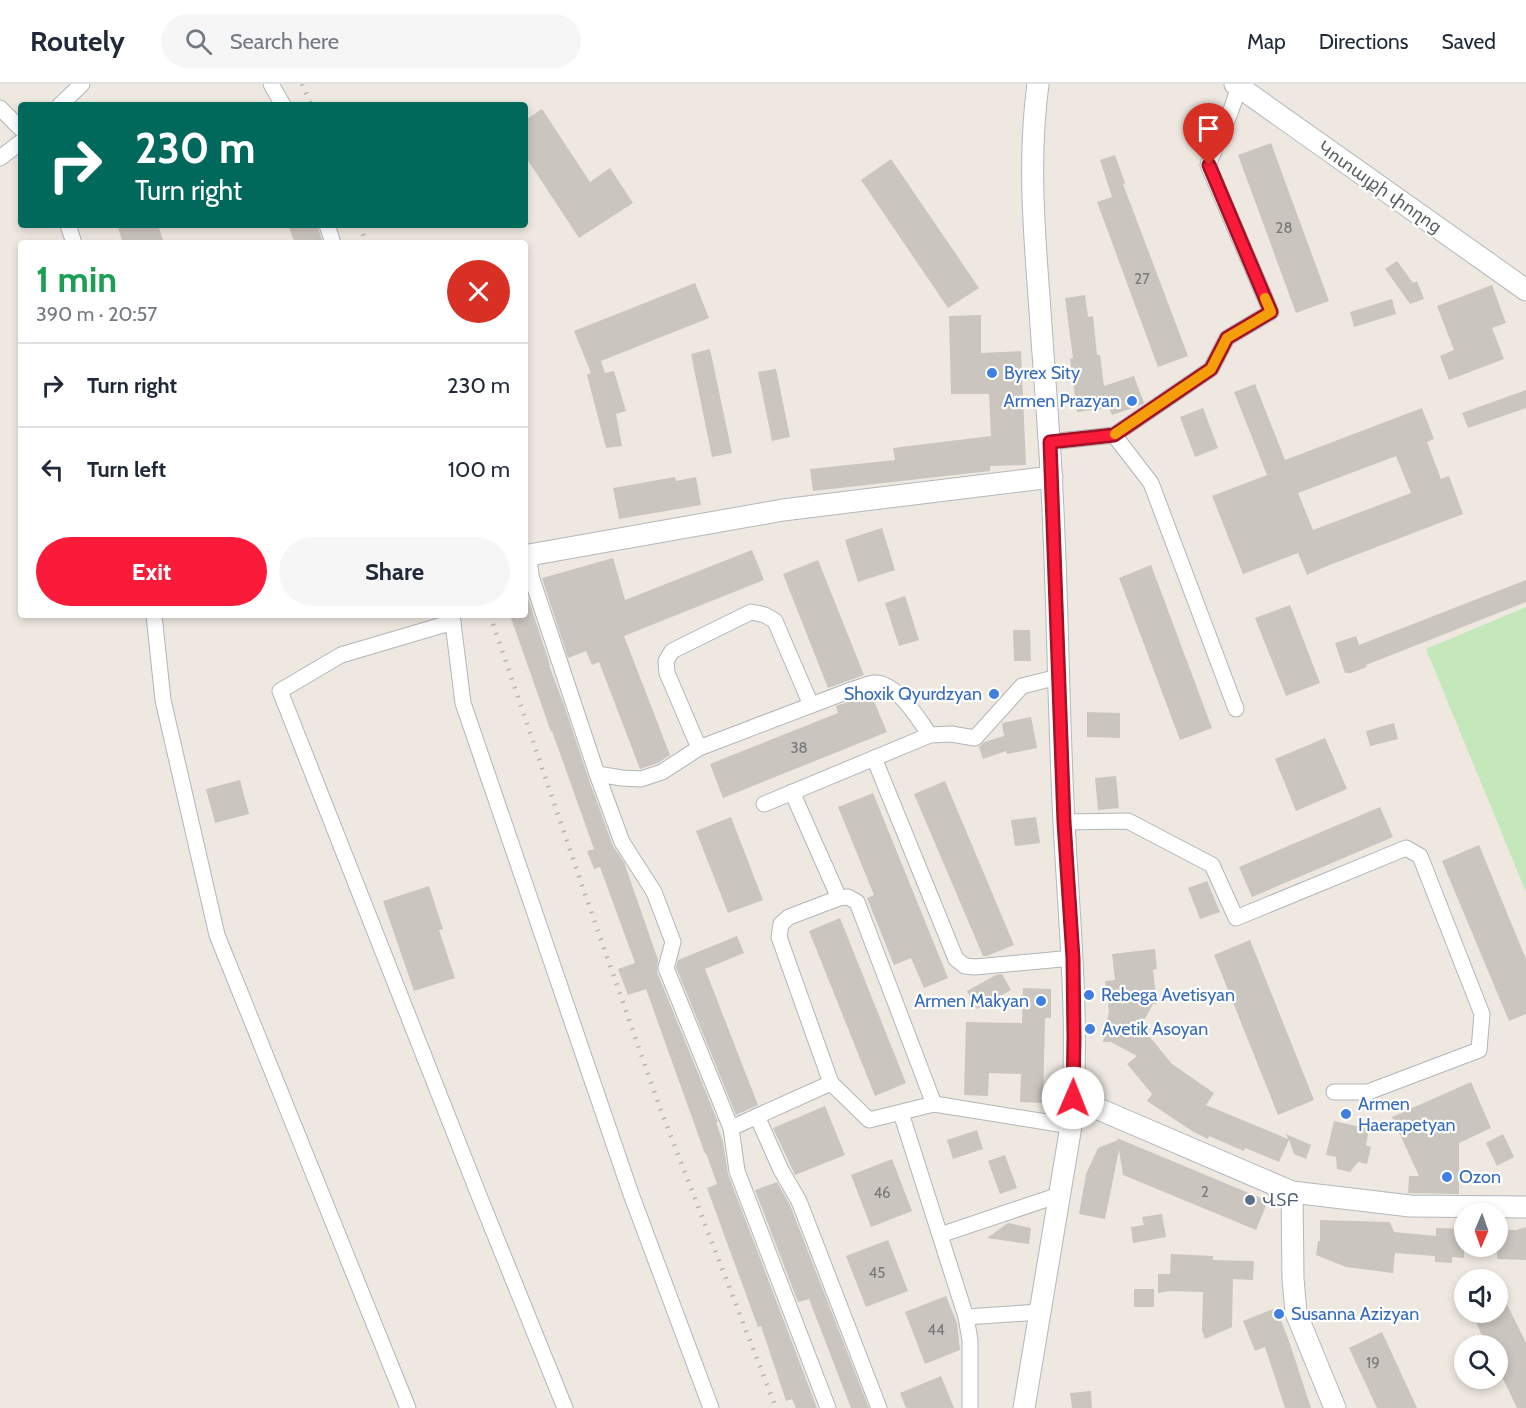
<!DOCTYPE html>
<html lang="en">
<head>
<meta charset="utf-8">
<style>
  :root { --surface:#fff; --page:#f6f6f7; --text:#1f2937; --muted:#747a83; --line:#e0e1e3; --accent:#f91b39 }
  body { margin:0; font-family:Cabin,"Noto Sans Armenian",sans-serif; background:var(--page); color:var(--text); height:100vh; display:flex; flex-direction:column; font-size:22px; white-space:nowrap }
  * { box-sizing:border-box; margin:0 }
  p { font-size:20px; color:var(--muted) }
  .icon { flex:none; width:33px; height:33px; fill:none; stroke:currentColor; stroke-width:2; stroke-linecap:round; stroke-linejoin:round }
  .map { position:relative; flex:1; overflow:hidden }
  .drawer { position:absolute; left:18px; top:156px; width:510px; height:378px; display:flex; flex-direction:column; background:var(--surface); border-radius:6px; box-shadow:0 3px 9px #0003 }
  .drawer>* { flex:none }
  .banner { position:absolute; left:18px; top:18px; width:510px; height:126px; border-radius:6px; box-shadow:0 3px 9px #0003; background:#00695c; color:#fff; overflow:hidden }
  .needle { width:39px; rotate:182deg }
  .fabs { position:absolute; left:1454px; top:1119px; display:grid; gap:12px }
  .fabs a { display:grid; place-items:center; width:54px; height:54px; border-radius:50%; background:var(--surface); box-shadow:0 3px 9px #0003; font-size:30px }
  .pin { position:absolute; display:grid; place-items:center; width:51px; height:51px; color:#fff; margin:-62px -26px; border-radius:50% 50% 50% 0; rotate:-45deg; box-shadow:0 0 6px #0007 }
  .pin .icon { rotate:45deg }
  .me { position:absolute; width:66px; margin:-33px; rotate:1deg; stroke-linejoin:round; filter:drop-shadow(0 0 4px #0008) }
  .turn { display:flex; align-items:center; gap:21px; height:126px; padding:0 18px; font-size:27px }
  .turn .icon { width:78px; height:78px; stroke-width:2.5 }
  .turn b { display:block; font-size:42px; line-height:51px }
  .round { display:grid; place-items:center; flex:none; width:63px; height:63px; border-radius:32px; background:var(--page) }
  .summary { display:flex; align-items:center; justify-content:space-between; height:102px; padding:0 18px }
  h1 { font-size:36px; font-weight:700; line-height:45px; color:#1e9e55 }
  .button { display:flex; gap:12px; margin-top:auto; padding:12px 18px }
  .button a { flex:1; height:69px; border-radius:36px; background:var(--accent); color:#fff; font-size:24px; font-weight:700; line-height:69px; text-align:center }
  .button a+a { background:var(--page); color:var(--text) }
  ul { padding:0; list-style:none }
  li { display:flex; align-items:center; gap:18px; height:84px; padding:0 18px; border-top:2px solid var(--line) }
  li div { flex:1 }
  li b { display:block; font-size:22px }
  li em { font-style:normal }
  header { display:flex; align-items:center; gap:36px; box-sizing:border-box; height:84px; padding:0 30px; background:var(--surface); border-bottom:2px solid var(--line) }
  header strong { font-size:28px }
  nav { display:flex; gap:33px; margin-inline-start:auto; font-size:21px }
  .search { width:420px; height:54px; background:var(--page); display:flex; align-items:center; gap:15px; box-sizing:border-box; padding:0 21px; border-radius:33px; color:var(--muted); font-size:22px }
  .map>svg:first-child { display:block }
  .green { fill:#c4e8ba }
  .building { fill:#cbc5bf; fill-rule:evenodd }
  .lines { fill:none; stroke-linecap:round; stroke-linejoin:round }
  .street-casing { stroke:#b1b6ba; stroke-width:17 }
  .secondary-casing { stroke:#b2b8bd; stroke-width:23 }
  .street { stroke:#fff; stroke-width:15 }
  .secondary { stroke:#fff; stroke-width:21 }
  .rail { stroke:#b2b3b4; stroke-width:4.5; stroke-dasharray:1.5 8; stroke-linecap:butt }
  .route-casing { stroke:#a21225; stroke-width:15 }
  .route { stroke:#f91b39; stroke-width:10 }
  .slow { stroke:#f59e0b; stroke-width:10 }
  .shop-dot { fill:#3f7fe0; stroke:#fff; stroke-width:2 }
  .service-dot { fill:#5c6f8a; stroke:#fff; stroke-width:2 }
  .labels { text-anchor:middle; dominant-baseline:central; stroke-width:4.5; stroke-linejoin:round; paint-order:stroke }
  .number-label { font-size:15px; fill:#76797a }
  .street-label { font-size:18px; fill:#596063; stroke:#fff }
  .shop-label { font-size:18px; fill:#366cbe; stroke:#fff; text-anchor:start }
  .service-label { font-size:18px; fill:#4e5e75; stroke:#fff; text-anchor:start }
</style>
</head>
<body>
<header>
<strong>Routely</strong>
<div class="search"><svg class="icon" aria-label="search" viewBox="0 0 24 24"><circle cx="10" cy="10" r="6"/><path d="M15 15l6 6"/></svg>Search here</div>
<nav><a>Map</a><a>Directions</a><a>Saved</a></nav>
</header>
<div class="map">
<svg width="1526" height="1324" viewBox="0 0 1526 1324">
  <rect width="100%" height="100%" fill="#eee8e0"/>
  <path class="green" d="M1526,523V808L1426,565Z"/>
  <g class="building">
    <path d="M542,25L590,98L610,84L633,119L579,154L525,72V36Z"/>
    <path d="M1271,59L1329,217L1296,229L1238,71Z"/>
    <path d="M1115,71L1125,99L1123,100L1188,272L1158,283L1097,118L1112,113L1100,76Z"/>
    <path d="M891,75L979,204L948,224L861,96Z"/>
    <path d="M117,141H158L164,159H123Z"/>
    <path d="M288,141H317L323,159H295Z"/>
    <path d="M1397,177L1413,199L1417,197L1424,215L1410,220L1385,185Z"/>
    <path d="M695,199L709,234L601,277L605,289L614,287L626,327L616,330L622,362L606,364L587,291L591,289L574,247Z"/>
    <path d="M1492,201L1506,239L1492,244L1504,275L1449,296L1440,272L1454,266L1437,222Z"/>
    <path d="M1085,211L1088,233L1093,232L1097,271H1100L1104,302L1134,292L1144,319L1141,321L1112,331L1109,324L1077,328L1070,275L1073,274L1065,214Z"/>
    <path d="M1392,215L1396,230L1354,243L1350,228Z"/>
    <path d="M981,231V269L1021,267L1026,381L990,382V387L813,407L810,385L895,376L893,364L991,352L989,310H951L949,232Z"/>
    <path d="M710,265L732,369L712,373L691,270Z"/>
    <path d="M776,285L790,353L772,357L758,288Z"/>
    <path d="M1255,300L1285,376L1422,324L1434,355L1427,358L1441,395L1449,392L1463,430L1327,482L1307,491L1298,469L1243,490L1212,412L1267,391L1234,308ZM1396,372L1411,409L1313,446L1298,409Z"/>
    <path d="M1526,306V324L1468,344L1462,329Z"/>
    <path d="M1203,324L1218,364L1195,373L1180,333Z"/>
    <path d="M675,393L676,397L696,393L701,421L619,435L613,404Z"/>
    <path d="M882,444L895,486L858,498L845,456Z"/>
    <path d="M752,466L764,496L624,552L670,671L658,679L640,685L599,578L592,581L586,567L568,574L542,494L613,474L625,516Z"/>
    <path d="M818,476L864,591L828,604L783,490Z"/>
    <path d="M1151,481L1212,644L1180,656L1119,494Z"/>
    <path d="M1526,496V518L1366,581L1367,583L1351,589H1345L1335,559L1356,552L1359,561Z"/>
    <path d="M525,505L550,581H549L564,621L588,693L613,762L624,778L658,876L657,888L718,1038H716L723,1058L728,1090L817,1324H796L792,1315L786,1317L761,1242L758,1243L707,1104L717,1100L706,1069L705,1070L646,905L628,911L618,885L635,879L600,783L594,785L587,767L594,765L552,647L551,648L510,531H525Z"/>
    <path d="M905,512L919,556L899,562L885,519Z"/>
    <path d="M1290,521L1320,599L1286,612L1255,534Z"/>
    <path d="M1013,546H1030L1031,577H1014Z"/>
    <path d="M871,610L887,648L723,714L710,680L838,629L836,622Z"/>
    <path d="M1087,628L1120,629V654L1087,653Z"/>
    <path d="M1031,633L1037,664L1007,670L1006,667L983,675L979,663L984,658L1004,652L1002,639Z"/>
    <path d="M1394,639L1398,655L1370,662L1366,647Z"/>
    <path d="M1325,654L1347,705L1296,727L1275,675Z"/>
    <path d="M1116,692L1119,724L1098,726L1095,694Z"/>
    <path d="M240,696L249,730L215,739L206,705Z"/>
    <path d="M945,697L1014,861L987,872H983L914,710Z"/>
    <path d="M873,709L948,894L924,904L911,874L894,881L867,814L874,811L838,723Z"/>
    <path d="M1380,723L1393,753L1252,813L1239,783Z"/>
    <path d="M731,733L763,816L728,829L696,747Z"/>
    <path d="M1036,733L1040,759L1015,762L1011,736Z"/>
    <path d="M1479,761L1526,875V930L1509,937L1442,777Z"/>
    <path d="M1207,797L1220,828L1200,835L1188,804Z"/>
    <path d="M429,802L443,845L439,846L455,894L414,907L383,817Z"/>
    <path d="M840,834L906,999L875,1012L809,847Z"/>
    <path d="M737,852L744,869L705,885L758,1021L736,1031L676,883L678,876Z"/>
    <path d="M1250,856L1314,1016L1278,1031L1214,871Z"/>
    <path d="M1155,865L1157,885L1153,886L1157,920H1153L1141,942L1172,980L1214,1009L1206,1021L1288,1055L1286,1050L1311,1061L1306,1075L1294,1070L1289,1056L1279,1078L1245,1064L1244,1067L1209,1052L1208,1055L1192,1047L1147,1017L1152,1010L1127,980L1137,972L1111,958H1103L1109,927L1105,897L1115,896L1112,870Z"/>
    <path d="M1002,890L1011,906L977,925L967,907L996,891Z"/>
    <path d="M1023,904L1051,905V934H1045L1043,1019L1020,1018L1021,990L989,989L988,1012L964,1011L966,938L1022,939Z"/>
    <path d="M1471,998L1491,1044L1459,1059V1110L1408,1109L1409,1092H1419L1392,1033Z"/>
    <path d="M825,1022L845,1071L795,1091L773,1044Z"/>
    <path d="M1334,1037L1369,1045L1366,1061L1371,1063L1367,1080L1358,1078L1350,1088L1337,1085L1336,1073L1326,1071Z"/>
    <path d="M977,1046L983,1065L953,1075L947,1056Z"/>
    <path d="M1503,1050L1514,1073L1497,1082L1486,1059Z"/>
    <path d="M1117,1054L1268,1117L1256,1146L1123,1091L1119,1066L1105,1135L1079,1130L1086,1090L1098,1064L1118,1056Z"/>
    <path d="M1005,1071L1017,1104L1000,1110L988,1077Z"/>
    <path d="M892,1075L912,1127L871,1143L851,1091Z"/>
    <path d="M777,1098L790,1121L869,1324H851L809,1215L798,1218L755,1106Z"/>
    <path d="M1162,1130L1166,1153L1133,1159L1131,1143L1144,1141L1142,1133Z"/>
    <path d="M1320,1136L1390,1138L1394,1148L1436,1152V1144L1464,1145V1174L1452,1173V1179L1435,1178V1172L1395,1169L1393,1189L1346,1183L1316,1171L1318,1157H1320Z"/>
    <path d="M1008,1139L1031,1144L1029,1160L987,1154Z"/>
    <path d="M1526,1143V1176L1497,1175V1146H1516Z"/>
    <path d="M888,1156L908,1207L866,1223L846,1172Z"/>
    <path d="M1171,1170L1213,1172V1176L1254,1177L1253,1196L1233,1195L1232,1243L1205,1255L1202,1247L1203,1208L1170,1207L1158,1209V1190H1170Z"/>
    <path d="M1497,1200L1526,1259V1324H1517L1497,1282V1262H1487L1471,1228H1497Z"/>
    <rect x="1134" y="1205" width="20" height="18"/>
    <path d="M946,1212L957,1239L960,1266L925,1280L905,1228Z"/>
    <path d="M1276,1224L1289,1257L1311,1324H1285L1265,1263L1255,1267L1243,1237Z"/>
    <path d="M1382,1248L1417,1324H1377L1349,1264Z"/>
    <path d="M941,1292L954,1324H906L900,1309Z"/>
    <path d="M1091,1307L1092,1324H1072L1070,1309Z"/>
  </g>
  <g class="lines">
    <defs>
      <g id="street">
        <path d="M271,0L283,21"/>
        <path d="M60,21L82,0"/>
        <path d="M0,24L21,45"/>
        <path d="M0,74L21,58"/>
        <path d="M68,141L74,159"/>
        <path d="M327,141L333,159"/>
        <path d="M1114,351L1211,285L1227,254L1271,228L1208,81L1230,29L1239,3"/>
        <path d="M1049,358L1114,351L1151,399L1236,625"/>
        <path d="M529,471L531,492L597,690L622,758L654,808L673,858L666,884L731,1044L737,1087L828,1324"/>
        <path d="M154,531L163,616L217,851L408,1324"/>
        <path d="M452,531L463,619L631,1110L711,1324"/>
        <path d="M453,538L341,571L280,607L480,1114L565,1324"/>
        <path d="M699,664L667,589L666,577L672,567L751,528L765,531L775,537L811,621"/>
        <path d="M874,674L956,875L965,882L975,883L1073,874"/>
        <path d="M597,690L622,694L641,695L662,688L699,664L851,606C858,604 867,600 874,599C897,598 918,635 930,651"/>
        <path d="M792,708L839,814"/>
        <path d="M764,720L930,651L951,650L975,654L1022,602L1058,593"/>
        <path d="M1064,738L1128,737L1212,781L1236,834L1406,764L1420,772L1482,930L1479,966L1368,1008H1334"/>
        <path d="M831,999L779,853L781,840L789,833L839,814L848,813L857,818L934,1020"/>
        <path d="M901,1029L966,1233L970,1256V1324"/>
        <path d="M757,1032L781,1086L799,1117L879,1324"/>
        <path d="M731,1044L831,999L869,1036L934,1020L1071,1042"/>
        <path d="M940,1151L1059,1111"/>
        <path d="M966,1233L1040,1228"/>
      </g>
      <g id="secondary">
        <path d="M1235,0L1526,206"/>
        <path d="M529,471L783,426L1052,393"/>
        <path d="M1073,1014L1292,1108L1410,1122L1526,1123"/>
        <path d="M1292,1108L1293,1195L1296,1229L1335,1324"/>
        <path d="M1024,1324L1071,1042C1080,940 1069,839 1064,738C1057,606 1058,472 1048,340C1045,293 1041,246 1038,199C1033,133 1029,66 1038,0"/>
      </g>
    </defs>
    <use href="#street" class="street-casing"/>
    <use href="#secondary" class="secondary-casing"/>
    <use href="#street" class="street"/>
    <use href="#secondary" class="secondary"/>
    <g class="rail">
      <path d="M302,0L311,21"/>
      <path d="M360,141L366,159"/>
      <path d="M490,531L585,810L660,1024L776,1324"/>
    </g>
  </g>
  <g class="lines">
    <defs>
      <path id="route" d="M1073,1014L1074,954L1073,874L1064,738L1050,358L1114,351L1211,285L1227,254L1271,228L1209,81"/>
    </defs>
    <use href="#route" class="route-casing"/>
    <use href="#route" class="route"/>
    <path class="slow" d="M1115,350L1211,285L1227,254L1271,228L1265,214"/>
  </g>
  <g class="shop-dot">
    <circle cx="992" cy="289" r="6"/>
    <circle cx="1132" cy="317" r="6"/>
    <circle cx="994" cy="610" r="6"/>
    <circle cx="1089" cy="911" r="6"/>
    <circle cx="1041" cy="917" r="6"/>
    <circle cx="1090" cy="945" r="6"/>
    <circle cx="1346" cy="1030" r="6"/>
    <circle cx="1447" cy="1093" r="6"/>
    <circle cx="1279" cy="1230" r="6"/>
  </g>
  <circle class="service-dot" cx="1250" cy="1116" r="6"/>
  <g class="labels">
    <g class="number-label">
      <text x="1284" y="144">28</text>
      <text x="1142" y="195">27</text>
      <text x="799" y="664">38</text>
      <text x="1205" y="1108">2</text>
      <text x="882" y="1109">46</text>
      <text x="877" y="1189">45</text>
      <text x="936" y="1246">44</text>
      <text x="1373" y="1279">19</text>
    </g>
    <g class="street-label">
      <text transform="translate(1380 103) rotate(35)">Կոտայքի փողոց</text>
    </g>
    <g class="shop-label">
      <text x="1004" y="289">Byrex Sity</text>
      <text x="1120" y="317" text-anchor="end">Armen Prazyan</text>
      <text x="982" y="610" text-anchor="end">Shoxik Qyurdzyan</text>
      <text x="1101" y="911">Rebega Avetisyan</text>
      <text x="1029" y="917" text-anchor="end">Armen Makyan</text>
      <text x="1102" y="945">Avetik Asoyan</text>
      <text x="1358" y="1020">Armen<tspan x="1358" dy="21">Haerapetyan</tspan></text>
      <text x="1459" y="1093">Ozon</text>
      <text x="1291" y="1230">Susanna Azizyan</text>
    </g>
    <g class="service-label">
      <text x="1262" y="1116">ՎՏԲ</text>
    </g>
  </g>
</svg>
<div class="fabs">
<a><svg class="needle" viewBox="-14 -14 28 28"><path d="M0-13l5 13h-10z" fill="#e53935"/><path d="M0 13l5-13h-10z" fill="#747a83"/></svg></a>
<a><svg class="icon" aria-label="sound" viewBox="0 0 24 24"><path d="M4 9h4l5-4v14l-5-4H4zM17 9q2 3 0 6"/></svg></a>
<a><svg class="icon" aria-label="search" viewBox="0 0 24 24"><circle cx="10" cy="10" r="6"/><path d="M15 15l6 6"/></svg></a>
</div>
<div class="pin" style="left:1209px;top:81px;background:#d93025"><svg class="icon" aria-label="arrive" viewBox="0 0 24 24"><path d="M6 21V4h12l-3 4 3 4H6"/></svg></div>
<svg class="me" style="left:1073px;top:1014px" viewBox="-20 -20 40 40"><circle r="19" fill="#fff"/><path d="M0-13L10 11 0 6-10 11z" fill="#f91b39"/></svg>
<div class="banner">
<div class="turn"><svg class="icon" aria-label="right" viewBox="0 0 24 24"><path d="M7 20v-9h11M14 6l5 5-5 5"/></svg><div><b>230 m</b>Turn right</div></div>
</div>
<section class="drawer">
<div class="summary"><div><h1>1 min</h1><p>390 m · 20:57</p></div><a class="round" style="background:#d93025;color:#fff"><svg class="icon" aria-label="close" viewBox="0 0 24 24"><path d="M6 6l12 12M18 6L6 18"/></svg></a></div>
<ul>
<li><svg class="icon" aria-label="right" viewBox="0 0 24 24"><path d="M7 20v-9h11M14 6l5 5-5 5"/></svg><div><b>Turn right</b></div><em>230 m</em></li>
<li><svg class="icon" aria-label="left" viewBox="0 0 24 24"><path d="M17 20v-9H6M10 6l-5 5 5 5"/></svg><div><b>Turn left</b></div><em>100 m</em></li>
</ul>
<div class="button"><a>Exit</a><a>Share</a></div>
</section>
</div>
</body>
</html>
